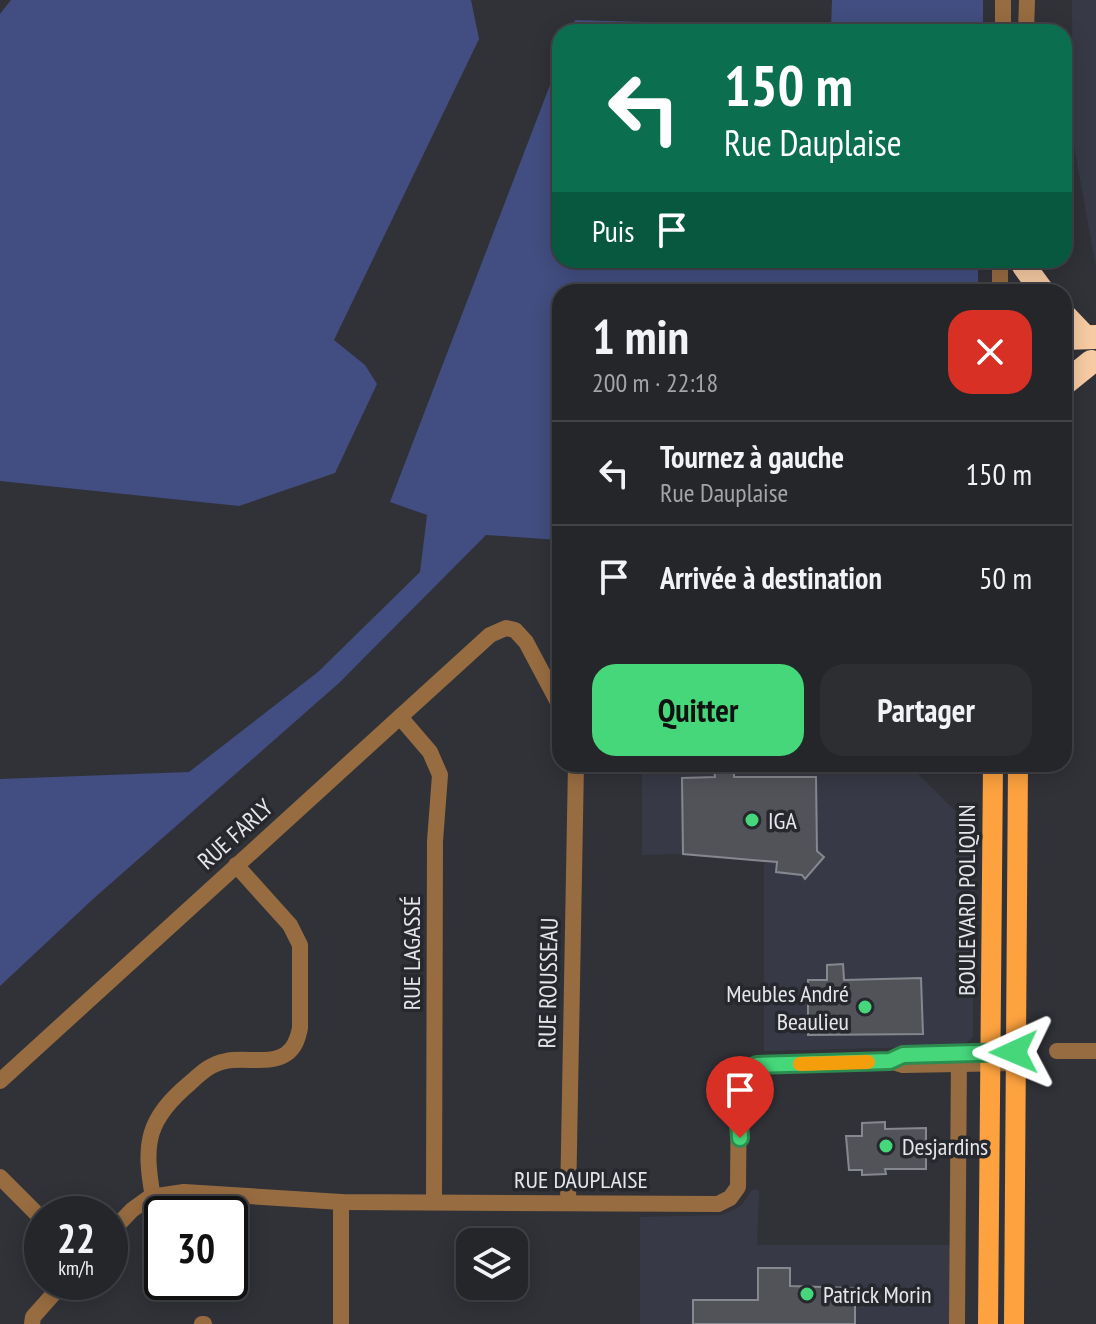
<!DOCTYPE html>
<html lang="fr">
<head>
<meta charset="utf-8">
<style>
  :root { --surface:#24262a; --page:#2c2e32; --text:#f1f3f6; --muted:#a3a5a8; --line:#414347; --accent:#45d77a }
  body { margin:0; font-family:"PT Sans Narrow",sans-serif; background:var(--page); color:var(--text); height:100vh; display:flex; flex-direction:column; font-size:30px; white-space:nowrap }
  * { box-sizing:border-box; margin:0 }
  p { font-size:26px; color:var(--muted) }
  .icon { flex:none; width:44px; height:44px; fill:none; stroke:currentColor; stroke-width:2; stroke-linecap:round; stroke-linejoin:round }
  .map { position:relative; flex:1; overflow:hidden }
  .side { position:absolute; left:552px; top:284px; width:520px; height:488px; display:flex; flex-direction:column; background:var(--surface); border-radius:24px; box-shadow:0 4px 20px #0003,0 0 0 2px var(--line) }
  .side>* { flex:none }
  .guide { position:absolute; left:552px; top:24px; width:520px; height:244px; border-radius:24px; box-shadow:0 4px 20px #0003,0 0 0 2px var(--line); background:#0b6e4f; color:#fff; overflow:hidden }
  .fabs { position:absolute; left:456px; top:1228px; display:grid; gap:16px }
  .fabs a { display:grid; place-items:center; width:72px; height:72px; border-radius:16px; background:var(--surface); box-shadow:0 4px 20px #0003,0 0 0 2px var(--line); font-size:40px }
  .speed { position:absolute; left:24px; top:1196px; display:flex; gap:16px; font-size:40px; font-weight:700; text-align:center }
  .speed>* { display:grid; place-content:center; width:104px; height:104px; border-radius:50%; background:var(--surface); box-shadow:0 4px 20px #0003,0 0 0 2px var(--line); line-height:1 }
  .speed small { font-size:20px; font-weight:400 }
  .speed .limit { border:4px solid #111; border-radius:12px; background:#fff; color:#111 }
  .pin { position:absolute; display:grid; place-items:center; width:68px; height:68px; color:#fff; margin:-82px -34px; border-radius:50% 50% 50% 0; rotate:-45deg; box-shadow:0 0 8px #0007 }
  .pin .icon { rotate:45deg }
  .me { position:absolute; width:88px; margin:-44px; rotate:269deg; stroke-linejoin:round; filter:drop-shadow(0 0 6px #0008) }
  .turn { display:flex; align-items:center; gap:28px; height:168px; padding:0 40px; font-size:36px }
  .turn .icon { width:104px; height:104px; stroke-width:2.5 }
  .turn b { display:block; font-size:56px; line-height:68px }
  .then { display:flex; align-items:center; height:76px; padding:0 40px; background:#0003; gap:16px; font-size:30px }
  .round { display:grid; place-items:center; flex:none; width:84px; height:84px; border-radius:24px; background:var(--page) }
  .overview { display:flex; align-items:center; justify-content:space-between; height:136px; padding:0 40px }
  h1 { font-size:48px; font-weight:800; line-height:60px }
  .primary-button { display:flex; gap:16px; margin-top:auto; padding:16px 40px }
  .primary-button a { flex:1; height:92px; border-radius:24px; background:var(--accent); color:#111; font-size:32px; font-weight:800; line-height:92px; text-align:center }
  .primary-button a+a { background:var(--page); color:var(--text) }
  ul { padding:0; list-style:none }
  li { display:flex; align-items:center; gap:24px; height:104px; padding:0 40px; border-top:2px solid var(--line) }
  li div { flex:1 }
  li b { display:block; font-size:30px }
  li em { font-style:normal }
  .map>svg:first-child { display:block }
  .built { fill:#373a46 }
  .green { fill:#424e81 }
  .building { fill:#515359; stroke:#86888f; stroke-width:2 }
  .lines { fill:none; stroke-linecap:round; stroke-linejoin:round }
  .minor { stroke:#986c41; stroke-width:16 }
  .major { stroke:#fda23f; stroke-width:20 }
  .highway { stroke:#f7cba3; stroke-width:24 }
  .route-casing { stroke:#2d8c4f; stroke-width:20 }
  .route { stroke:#45d77a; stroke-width:14 }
  .slow { stroke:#f59e0b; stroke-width:14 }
  .poi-dot { fill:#45d77a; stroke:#26282e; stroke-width:3 }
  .labels { text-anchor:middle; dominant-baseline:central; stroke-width:7; stroke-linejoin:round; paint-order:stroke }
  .poi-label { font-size:24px; fill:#e4e6ea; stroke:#26282e; text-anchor:start }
  .street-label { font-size:24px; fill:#e4e6ea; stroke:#26282e }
</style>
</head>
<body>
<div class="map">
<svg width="1096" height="1324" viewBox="0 0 1096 1324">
  <rect width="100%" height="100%" fill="#303238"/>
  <g class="built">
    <path d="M1072,0H1096V267L1073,141Z"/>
    <path d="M642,764H908L974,830L973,1037L966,1043L954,1046L764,1051V861L683,854L642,855Z"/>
    <path d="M752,1190H759L757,1245H952V1324H640V1217L722,1215L741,1206Z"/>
  </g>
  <g class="green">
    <path d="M11,0H471L479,39L334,340L365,365L377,384L335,473L239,506L0,481V14Z"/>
    <path d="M832,0H983V32H570L575,20L831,27Z"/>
    <path d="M560,59V260H978V292H560V540L486,535L339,683L93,899L0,986V779L189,772L318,672L420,572L427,515L390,502Z"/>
  </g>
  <g class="building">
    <path d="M734,768V777H816L817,851L824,857L805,879L802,875L776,872L777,862L683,854L682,778L715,777L714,769Z"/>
    <path d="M843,964L844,980L921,978L923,1034L808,1035V980H827V965Z"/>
    <path d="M885,1122V1129L926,1128V1169H885L886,1174L862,1175V1170H849L846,1136H862V1123Z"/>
    <path d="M758,1268H790V1286L855,1288V1324H693V1300H758Z"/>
  </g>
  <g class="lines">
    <g class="minor">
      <path d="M1003,32V0"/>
      <path d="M1026,32L1027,0"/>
      <path d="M1000,292V260"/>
      <path d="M400,717L430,752L440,775L435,841L434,1202"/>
      <path d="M1057,1051H1096"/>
      <path d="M0,1081L490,635L506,628L515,630L526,642L560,706"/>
      <path d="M0,1177L42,1219"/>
      <path d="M153,1197C143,1143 147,1119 190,1083C201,1073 210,1064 226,1061C244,1057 270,1065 286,1054C295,1048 298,1038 300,1028V945L290,925L236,865"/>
      <path d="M341,1202V1324"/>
      <path d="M568,1203L576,764"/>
      <path d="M110,1233L132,1210L150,1197L184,1192L341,1202L718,1204L730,1198L738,1187L739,1078L746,1069L757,1065L890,1061L903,1065L1014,1063"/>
      <path d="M32,1324L33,1317L64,1282"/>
      <path d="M202,1324H204"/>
      <path d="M957,1324L959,1055"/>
    </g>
    <g class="major">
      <path d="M988,1324L993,764"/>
      <path d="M1014,1324L1018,764"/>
    </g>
    <g class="highway">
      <path d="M1024,266L1043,292"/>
      <path d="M1064,315L1085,337"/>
      <path d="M1064,338L1096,337"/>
      <path d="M1064,384L1091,362"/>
    </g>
  </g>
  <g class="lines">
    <defs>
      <path id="route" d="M740,1138C739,1114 730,1075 757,1065L890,1061L903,1055L1014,1052"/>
    </defs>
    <use href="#route" class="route-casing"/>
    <use href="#route" class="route"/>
    <path class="slow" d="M800,1064L868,1062"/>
  </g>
  <g class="poi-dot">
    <circle cx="752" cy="820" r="8"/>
    <circle cx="865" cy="1007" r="8"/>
    <circle cx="886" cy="1146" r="8"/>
    <circle cx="807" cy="1294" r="8"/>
  </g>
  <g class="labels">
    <g class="poi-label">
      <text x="768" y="820">IGA</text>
      <text x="849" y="993" text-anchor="end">Meubles André<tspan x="849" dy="28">Beaulieu</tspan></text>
      <text x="902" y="1146">Desjardins</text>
      <text x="823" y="1294">Patrick Morin</text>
    </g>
    <g class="street-label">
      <text transform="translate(235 834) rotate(-42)">RUE FARLY</text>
      <text transform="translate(966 900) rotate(-90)">BOULEVARD POLIQUIN</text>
      <text transform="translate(411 953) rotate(-90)">RUE LAGASSÉ</text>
      <text transform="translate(548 983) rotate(-89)">RUE ROUSSEAU</text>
      <text x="581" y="1179">RUE DAUPLAISE</text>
    </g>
  </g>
</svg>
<div class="fabs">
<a><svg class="icon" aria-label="layers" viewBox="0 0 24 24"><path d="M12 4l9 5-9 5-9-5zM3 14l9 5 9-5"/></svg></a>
</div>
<div class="speed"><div>22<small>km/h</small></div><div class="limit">30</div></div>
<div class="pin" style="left:740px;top:1138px;background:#d93025"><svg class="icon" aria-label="arrive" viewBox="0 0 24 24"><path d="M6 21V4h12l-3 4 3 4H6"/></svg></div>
<svg class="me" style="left:1014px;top:1052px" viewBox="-20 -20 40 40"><path d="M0-17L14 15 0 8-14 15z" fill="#45d77a" stroke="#fff" stroke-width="4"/></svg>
<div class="guide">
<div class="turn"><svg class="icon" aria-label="left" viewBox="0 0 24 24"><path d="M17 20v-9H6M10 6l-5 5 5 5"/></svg><div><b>150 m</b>Rue Dauplaise</div></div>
<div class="then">Puis<svg class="icon" aria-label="arrive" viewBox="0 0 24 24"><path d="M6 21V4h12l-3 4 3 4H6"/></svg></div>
</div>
<section class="side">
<div class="overview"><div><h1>1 min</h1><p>200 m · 22:18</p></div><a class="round" style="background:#d93025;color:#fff"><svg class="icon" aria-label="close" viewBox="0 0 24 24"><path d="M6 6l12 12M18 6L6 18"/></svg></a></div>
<ul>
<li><svg class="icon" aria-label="left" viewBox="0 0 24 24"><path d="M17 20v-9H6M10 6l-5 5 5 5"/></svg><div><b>Tournez à gauche</b><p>Rue Dauplaise</p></div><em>150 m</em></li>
<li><svg class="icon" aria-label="arrive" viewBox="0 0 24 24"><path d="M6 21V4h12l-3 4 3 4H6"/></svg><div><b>Arrivée à destination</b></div><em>50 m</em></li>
</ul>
<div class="primary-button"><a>Quitter</a><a>Partager</a></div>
</section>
</div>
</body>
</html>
